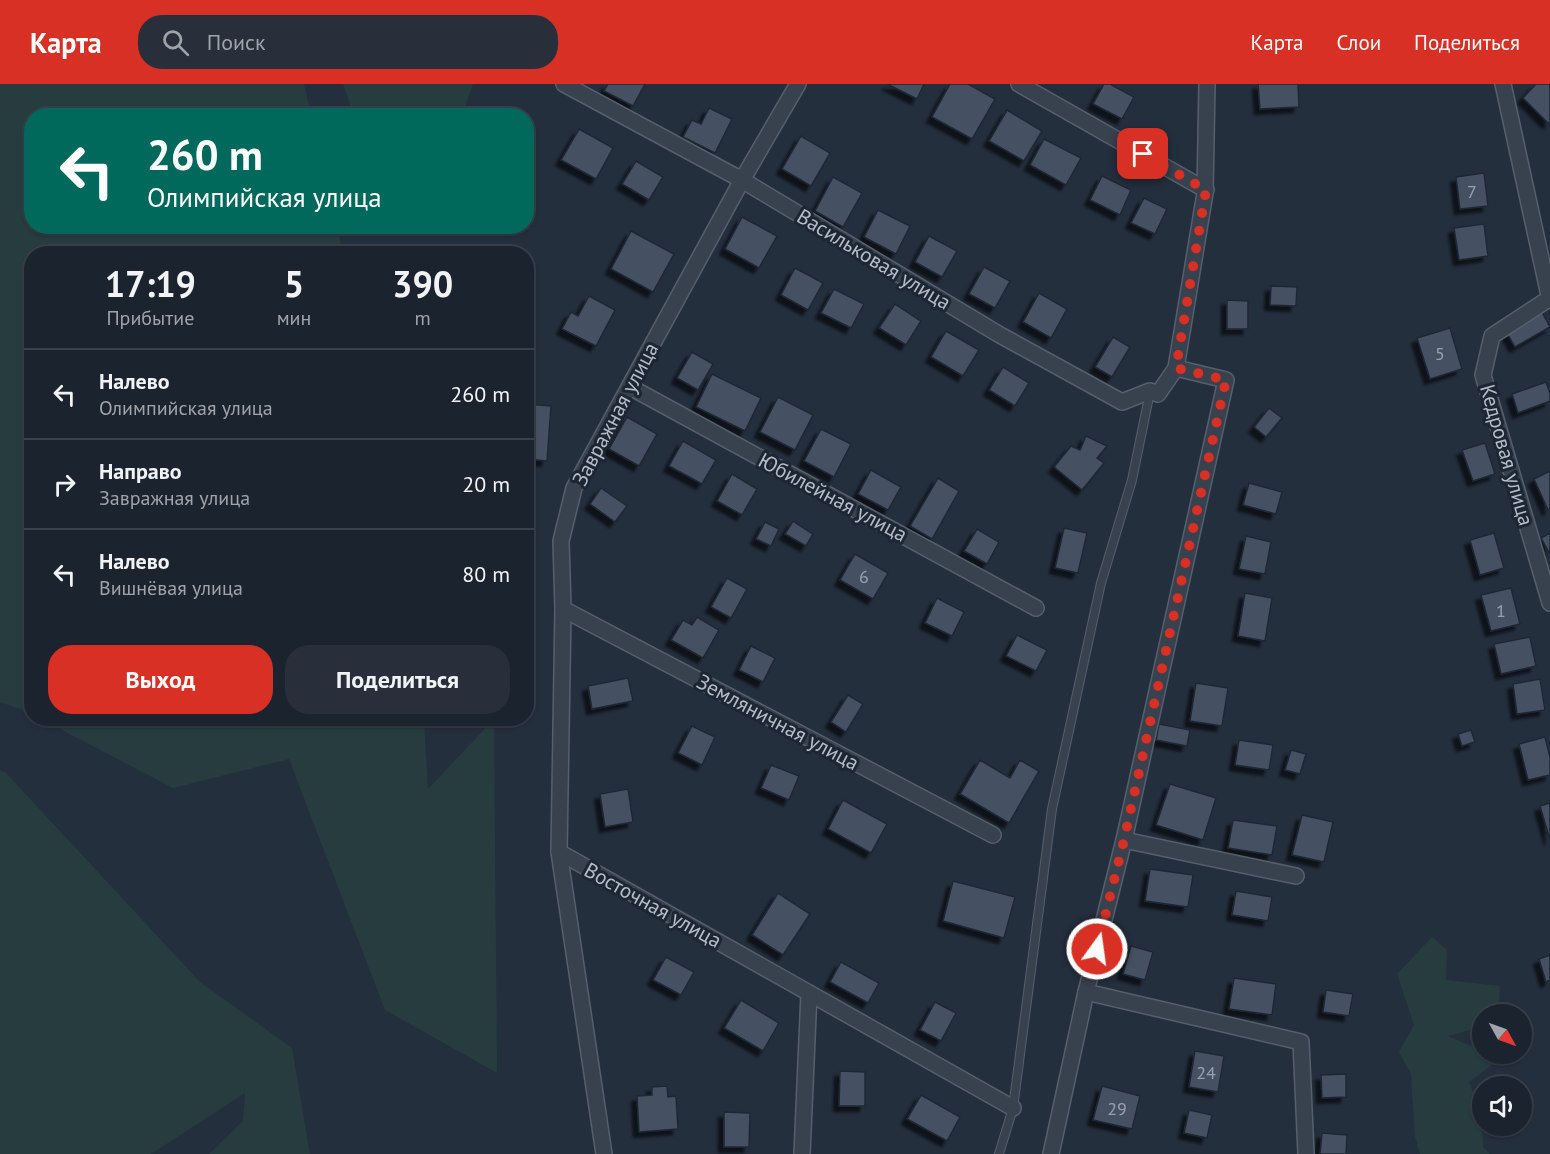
<!DOCTYPE html>
<html lang="ru">
<head>
<meta charset="utf-8">
<style>
  :root { --surface:#1b232e; --page:#282f3a; --text:#f1f3f6; --muted:#a0a4aa; --line:#39404a; --accent:#d93025 }
  body { margin:0; font-family:"PT Sans",sans-serif; background:var(--page); color:var(--text); height:100vh; display:flex; flex-direction:column; font-size:22px; white-space:nowrap }
  * { box-sizing:border-box; margin:0 }
  p { font-size:20px; color:var(--muted) }
  .icon { flex:none; width:33px; height:33px; fill:none; stroke:currentColor; stroke-width:2; stroke-linecap:round; stroke-linejoin:round }
  .map { position:relative; flex:1; overflow:hidden }
  .panel { position:absolute; left:24px; top:162px; width:510px; height:480px; display:flex; flex-direction:column; background:var(--surface); border-radius:24px; box-shadow:0 2px 4px #0004,0 0 0 2px var(--line) }
  .panel>* { flex:none }
  .top-card { position:absolute; left:24px; top:24px; width:510px; height:126px; border-radius:24px; box-shadow:0 2px 4px #0004,0 0 0 2px var(--line); background:#00695c; color:#fff; overflow:hidden }
  .needle { width:39px; rotate:130deg }
  .buttons { position:absolute; left:1472px; top:920px; display:grid; gap:12px }
  .buttons a { display:grid; place-items:center; width:60px; height:60px; border-radius:50%; background:var(--surface); box-shadow:0 2px 4px #0004,0 0 0 2px var(--line); font-size:30px }
  .pin { position:absolute; display:grid; place-items:center; width:51px; height:51px; color:#fff; margin:-26px; border-radius:12px; box-shadow:0 3px 9px #0006 }
  .me { position:absolute; width:66px; margin:-33px; rotate:14deg; stroke-linejoin:round; filter:drop-shadow(0 0 4px #0008) }
  .turn { display:flex; align-items:center; gap:21px; height:126px; padding:0 24px; font-size:27px }
  .turn .icon { width:78px; height:78px; stroke-width:2.5 }
  .turn b { display:block; font-size:42px; line-height:51px }
  .eta { display:flex; justify-content:space-evenly; align-items:center; height:102px; text-align:center }
  .eta b { font-size:36px; font-weight:700; line-height:42px }
  .button { display:flex; gap:12px; margin-top:auto; padding:12px 24px }
  .button a { flex:1; height:69px; border-radius:24px; background:var(--accent); color:#fff; font-size:24px; font-weight:700; line-height:69px; text-align:center }
  .button a+a { background:var(--page); color:var(--text) }
  ul { padding:0; list-style:none }
  li { display:flex; align-items:center; gap:18px; height:90px; padding:0 24px; border-top:2px solid var(--line) }
  li div { flex:1 }
  li b { display:block; font-size:22px }
  li em { font-style:normal }
  header { display:flex; align-items:center; gap:36px; box-sizing:border-box; height:84px; padding:0 30px; background:var(--accent); color:#fff }
  header strong { font-size:28px }
  nav { display:flex; gap:33px; margin-inline-start:auto; font-size:21px }
  .search { width:420px; height:54px; background:var(--page); display:flex; align-items:center; gap:15px; box-sizing:border-box; padding:0 21px; border-radius:24px; color:var(--muted); font-size:22px }
  .map>svg:first-child { display:block }
  .green { fill:#263c3f }
  .building { fill:#455162; stroke:#1f2835; stroke-width:1.5; filter:url(#shadow) }
  .lines { fill:none; stroke-linecap:round; stroke-linejoin:round }
  .service-casing { stroke:#565f6c; stroke-width:10 }
  .minor-casing { stroke:#565f6c; stroke-width:18 }
  .service { stroke:#38414e; stroke-width:8 }
  .minor { stroke:#38414e; stroke-width:15 }
  .route { stroke:#d93025; stroke-width:10; stroke-dasharray:0 18 }
  .labels { text-anchor:middle; dominant-baseline:central; stroke-width:6; stroke-linejoin:round; paint-order:stroke }
  .number-label { font-size:18px; fill:#98a1af }
  .street-label { font-size:21px; fill:#b4bcc9; stroke:#1d2633 }
</style>
</head>
<body>
<header>
<strong>Карта</strong>
<div class="search"><svg class="icon" aria-label="search" viewBox="0 0 24 24"><circle cx="10" cy="10" r="6"/><path d="M15 15l6 6"/></svg>Поиск</div>
<nav><a>Карта</a><a>Слои</a><a>Поделиться</a></nav>
</header>
<div class="map">
<svg width="1550" height="1070" viewBox="0 0 1550 1070">
  <defs>
    <filter id="shadow"><feDropShadow dx="-5.5" dy="5.5" stdDeviation="1.5" flood-color="#0009"/></filter>
  </defs>
  <rect width="100%" height="100%" fill="#242f3e"/>
  <g class="green">
    <path d="M0,0H304L311,31L32,32V142L337,143L343,169L32,170L31,629L0,618Z"/>
    <path d="M343,0H473L462,31L354,32Z"/>
    <path d="M41,635H424L428,705L494,635L497,989L385,926L289,675L173,704Z"/>
    <path d="M0,686L6,689L200,898L292,964L310,1070H209L243,1037L245,1009L151,1070H0Z"/>
    <path d="M1432,853L1447,866L1446,896L1500,902L1498,930H1482V947L1470,946L1448,952L1482,967V969H1488L1501,974L1469,998L1482,1031L1483,1063L1490,1070H1420L1415,1052L1411,990L1399,968L1414,941L1397,890Z"/>
  </g>
  <g class="building">
    <path d="M608,0H645L633,22L604,7Z"/>
    <path d="M887,0H924L917,15Z"/>
    <path d="M950,0H968L995,15L972,55L932,33Z"/>
    <path d="M1104,0H1110L1134,13L1122,35L1093,20Z"/>
    <path d="M1258,0H1298L1299,23L1260,25Z"/>
    <path d="M1536,0H1550V38L1548,39L1523,14Z"/>
    <path d="M709,24L732,35L715,69L683,53L692,36L701,40Z"/>
    <path d="M1007,26L1042,47L1024,77L989,57Z"/>
    <path d="M579,45L613,64L596,95L561,76Z"/>
    <path d="M801,52L830,69L811,102L782,85Z"/>
    <path d="M1044,55L1081,74L1066,101L1030,81Z"/>
    <path d="M636,77L663,93L649,116L622,100Z"/>
    <path d="M1484,89L1488,122L1460,125L1456,93Z"/>
    <path d="M1102,92L1131,106L1120,131L1090,116Z"/>
    <path d="M833,93L862,109L843,143L815,127Z"/>
    <path d="M1144,114L1167,125L1155,150L1131,139Z"/>
    <path d="M878,126L910,142L896,170L864,153Z"/>
    <path d="M742,133L777,152L759,184L725,165Z"/>
    <path d="M1484,140L1488,172L1459,176L1454,144Z"/>
    <path d="M631,147L674,170L653,208L611,185Z"/>
    <path d="M929,152L957,167L942,193L915,178Z"/>
    <path d="M984,183L1010,197L995,224L969,210Z"/>
    <path d="M795,184L823,199L808,226L781,211Z"/>
    <path d="M1271,202L1297,203L1296,222L1270,221Z"/>
    <path d="M834,205L864,220L851,244L821,229Z"/>
    <path d="M1039,209L1067,225L1051,254L1023,238Z"/>
    <path d="M589,212L615,226L596,262L562,245L571,228L578,232Z"/>
    <path d="M1227,216L1248,217V245H1227Z"/>
    <path d="M895,220L921,237L906,261L879,244Z"/>
    <path d="M1542,228L1550,243L1515,263L1507,249Z"/>
    <path d="M1450,244L1462,285L1430,295L1417,254Z"/>
    <path d="M946,247L979,266L963,292L931,273Z"/>
    <path d="M1113,253L1130,263L1112,293L1095,283Z"/>
    <path d="M692,268L713,280L698,306L677,294Z"/>
    <path d="M1003,283L1029,299L1015,322L989,306Z"/>
    <path d="M712,290L761,314L745,347L696,323Z"/>
    <path d="M1546,298L1550,309V317L1518,329L1512,310Z"/>
    <path d="M778,313L813,331L795,366L760,348Z"/>
    <path d="M526,320L551,322L547,377L526,375Z"/>
    <path d="M1269,324L1282,334L1266,353L1254,343Z"/>
    <path d="M627,333L657,350L639,382L609,365Z"/>
    <path d="M821,345L851,360L834,393L804,377Z"/>
    <path d="M1086,352L1107,362L1097,374L1104,379L1082,406L1054,383L1071,362L1080,366Z"/>
    <path d="M683,357L716,376L702,400L669,382Z"/>
    <path d="M1485,359L1495,390L1473,397L1462,366Z"/>
    <path d="M871,386L901,403L888,426L858,410Z"/>
    <path d="M1550,387V425L1548,426L1534,395Z"/>
    <path d="M732,390L757,405L742,431L717,417Z"/>
    <path d="M938,394L959,407L932,455L910,442Z"/>
    <path d="M1249,399L1282,408L1276,430L1243,421Z"/>
    <path d="M601,404L627,422L615,438L590,420Z"/>
    <path d="M793,437L813,450L806,462L785,450Z"/>
    <path d="M765,438L779,445L771,462L756,455Z"/>
    <path d="M1064,444L1087,449L1078,489L1055,484Z"/>
    <path d="M977,445L999,458L987,480L964,467Z"/>
    <path d="M1494,449L1504,484L1480,491L1470,456Z"/>
    <path d="M1550,449V470L1541,454Z"/>
    <path d="M1246,452L1271,458L1265,490L1239,485Z"/>
    <path d="M855,470L888,489L873,515L840,496Z"/>
    <path d="M727,494L747,505L731,534L711,523Z"/>
    <path d="M1511,504L1520,540L1491,547L1481,511Z"/>
    <path d="M1245,509L1272,514L1265,557L1238,552Z"/>
    <path d="M937,514L964,528L952,552L925,539Z"/>
    <path d="M697,533L719,546L703,574L671,556L683,536L692,541Z"/>
    <path d="M1017,551L1047,566L1036,587L1006,572Z"/>
    <path d="M1530,553L1536,582L1501,590L1494,560Z"/>
    <path d="M751,562L775,574L763,598L739,586Z"/>
    <path d="M628,594L633,617L592,625L588,602Z"/>
    <path d="M1540,595L1545,626L1517,630L1513,600Z"/>
    <path d="M1196,599L1228,604L1222,642L1190,637Z"/>
    <path d="M848,611L863,620L846,648L831,638Z"/>
    <path d="M1159,640L1190,646L1187,662L1156,656Z"/>
    <path d="M692,642L715,653L702,681L678,669Z"/>
    <path d="M1471,646L1475,658L1462,662L1458,650Z"/>
    <path d="M1545,653L1550,673V691L1528,696L1519,660Z"/>
    <path d="M1239,656L1273,661L1269,686L1235,681Z"/>
    <path d="M1291,666L1306,670L1300,690L1285,686Z"/>
    <path d="M980,676L1010,694L1020,676L1039,687L1009,739L960,710Z"/>
    <path d="M771,681L799,692L789,716L761,704Z"/>
    <path d="M1170,700L1216,714L1203,756L1156,741Z"/>
    <path d="M628,705L633,738L605,743L600,710Z"/>
    <path d="M843,716L887,740L871,769L828,745Z"/>
    <path d="M1550,719V756L1540,722Z"/>
    <path d="M1302,731L1333,738L1324,778L1292,771Z"/>
    <path d="M1233,736L1277,742L1272,771L1228,764Z"/>
    <path d="M1150,785L1193,791L1188,823L1145,817Z"/>
    <path d="M953,797L1015,813L1004,854L943,837Z"/>
    <path d="M1236,807L1272,813L1268,837L1232,831Z"/>
    <path d="M778,809L810,830L783,871L752,851Z"/>
    <path d="M1131,862L1153,868L1145,896L1123,890Z"/>
    <path d="M1550,871V896L1546,898L1539,875Z"/>
    <path d="M666,873L694,888L681,911L653,896Z"/>
    <path d="M841,878L879,899L868,919L830,898Z"/>
    <path d="M1234,894L1276,900L1272,931L1229,925Z"/>
    <path d="M1326,906L1353,910L1349,932L1323,928Z"/>
    <path d="M741,916L779,939L763,967L724,944Z"/>
    <path d="M935,918L956,929L941,957L920,946Z"/>
    <path d="M1195,967L1224,972L1218,1008L1189,1003Z"/>
    <path d="M840,987L865,988V1022H839Z"/>
    <path d="M1346,990V1013L1322,1014L1321,991Z"/>
    <path d="M667,1002L668,1013L676,1012L678,1045L639,1048L637,1012L652,1011V1003Z"/>
    <path d="M1102,1002L1140,1012L1132,1045L1093,1036Z"/>
    <path d="M921,1011L960,1033L947,1057L907,1035Z"/>
    <path d="M1189,1026L1212,1031L1207,1054L1184,1049Z"/>
    <path d="M724,1028L750,1029L749,1063H724Z"/>
    <path d="M1322,1049L1347,1051L1346,1070H1320Z"/>
  </g>
  <g class="lines">
    <defs>
      <path id="service" d="M999,1070L1013,1024L1052,725L1101,499L1132,396L1150,308"/>
      <g id="minor">
        <path d="M564,0L742,96L1000,251L1122,318L1150,307L1158,310L1176,284L1205,109L1207,0"/>
        <path d="M1019,0L1206,106"/>
        <path d="M1503,0L1550,216"/>
        <path d="M1550,214L1492,252L1483,291L1550,519"/>
        <path d="M1176,284L1226,296L1124,756L1086,908L1301,958L1306,1070"/>
        <path d="M630,303L1036,524"/>
        <path d="M563,525L993,751"/>
        <path d="M1124,756L1296,792"/>
        <path d="M559,768L1013,1024"/>
        <path d="M604,1070L559,768L563,525L561,457L574,404L742,96L798,0"/>
        <path d="M802,1070L809,909"/>
        <path d="M1051,1070L1086,908"/>
      </g>
    </defs>
    <use href="#service" class="service-casing"/>
    <use href="#minor" class="minor-casing"/>
    <use href="#service" class="service"/>
    <use href="#minor" class="minor"/>
  </g>
  <g class="lines">
    <path class="route" d="M1097,865L1124,756L1226,296L1176,284L1206,106L1143,70"/>
  </g>
  <g class="labels">
    <g class="number-label">
      <text x="1472" y="107">7</text>
      <text x="1440" y="269">5</text>
      <text x="864" y="492">6</text>
      <text x="1501" y="526">1</text>
      <text x="1206" y="988">24</text>
      <text x="1117" y="1024">29</text>
    </g>
    <g class="street-label">
      <text transform="translate(874 175) rotate(31)">Васильковая улица</text>
      <text transform="translate(615 330) rotate(-62)">Завражная улица</text>
      <text transform="translate(1507 371) rotate(74)">Кедровая улица</text>
      <text transform="translate(833 413) rotate(28)">Юбилейная улица</text>
      <text transform="translate(778 638) rotate(28)">Земляничная улица</text>
      <text transform="translate(653 821) rotate(29)">Восточная улица</text>
    </g>
  </g>
</svg>
<div class="buttons">
<a><svg class="needle" viewBox="-14 -14 28 28"><path d="M0-13l5 13h-10z" fill="#e53935"/><path d="M0 13l5-13h-10z" fill="#a0a4aa"/></svg></a>
<a><svg class="icon" aria-label="sound" viewBox="0 0 24 24"><path d="M4 9h4l5-4v14l-5-4H4zM17 9q2 3 0 6"/></svg></a>
</div>
<div class="pin" style="left:1143px;top:70px;background:#d93025"><svg class="icon" aria-label="arrive" viewBox="0 0 24 24"><path d="M6 21V4h12l-3 4 3 4H6"/></svg></div>
<svg class="me" style="left:1097px;top:865px" viewBox="-20 -20 40 40"><circle r="17" fill="#d93025" stroke="#fff" stroke-width="3"/><path d="M0-11L8 9 0 5-8 9z" fill="#fff"/></svg>
<div class="top-card">
<div class="turn"><svg class="icon" aria-label="left" viewBox="0 0 24 24"><path d="M17 20v-9H6M10 6l-5 5 5 5"/></svg><div><b>260 m</b>Олимпийская улица</div></div>
</div>
<section class="panel">
<div class="eta">
<div><b>17:19</b><p>Прибытие</p></div>
<div><b>5</b><p>мин</p></div>
<div><b>390</b><p>m</p></div>
</div>
<ul>
<li><svg class="icon" aria-label="left" viewBox="0 0 24 24"><path d="M17 20v-9H6M10 6l-5 5 5 5"/></svg><div><b>Налево</b><p>Олимпийская улица</p></div><em>260 m</em></li>
<li><svg class="icon" aria-label="right" viewBox="0 0 24 24"><path d="M7 20v-9h11M14 6l5 5-5 5"/></svg><div><b>Направо</b><p>Завражная улица</p></div><em>20 m</em></li>
<li><svg class="icon" aria-label="left" viewBox="0 0 24 24"><path d="M17 20v-9H6M10 6l-5 5 5 5"/></svg><div><b>Налево</b><p>Вишнёвая улица</p></div><em>80 m</em></li>
</ul>
<div class="button"><a>Выход</a><a>Поделиться</a></div>
</section>
</div>
</body>
</html>
